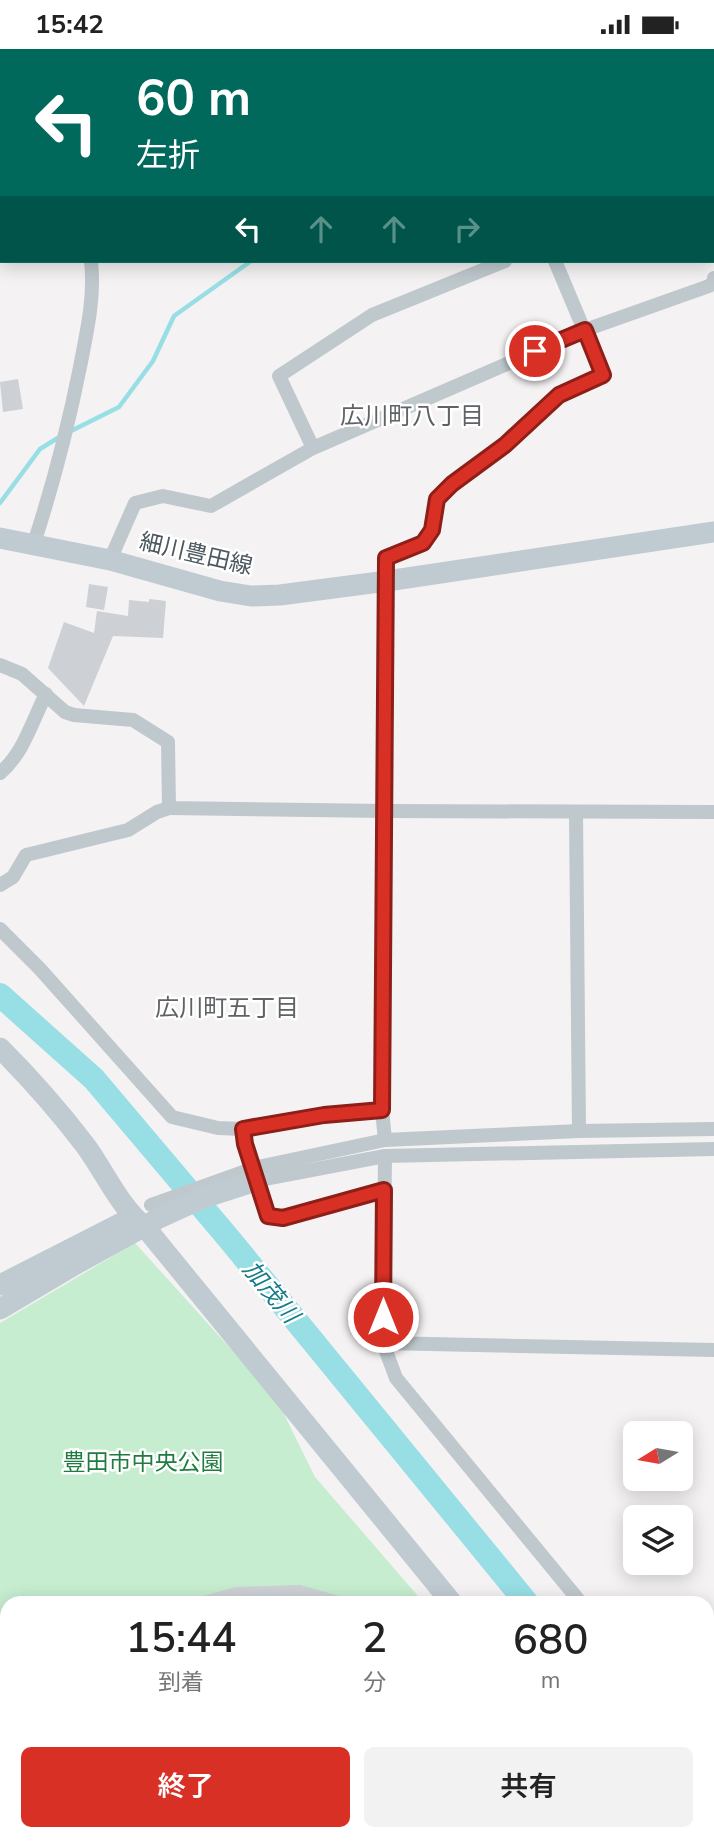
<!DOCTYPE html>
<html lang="ja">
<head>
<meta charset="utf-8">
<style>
  :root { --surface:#fff; --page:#f2f2f2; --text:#222; --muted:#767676; --accent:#d93025 }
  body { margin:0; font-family:"Nunito Sans","Noto Sans JP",sans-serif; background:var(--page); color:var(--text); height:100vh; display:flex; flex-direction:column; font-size:26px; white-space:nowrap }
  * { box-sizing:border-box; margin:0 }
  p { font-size:23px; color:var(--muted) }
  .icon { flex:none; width:38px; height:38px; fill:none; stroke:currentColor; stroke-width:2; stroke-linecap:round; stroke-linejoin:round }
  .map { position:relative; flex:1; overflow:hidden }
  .side { position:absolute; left:0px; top:1547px; width:714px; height:245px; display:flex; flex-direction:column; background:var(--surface); border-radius:21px 21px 0 0; box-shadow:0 4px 18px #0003 }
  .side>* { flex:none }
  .banner { position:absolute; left:0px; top:0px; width:714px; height:214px; box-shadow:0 4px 18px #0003; background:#00695c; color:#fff; overflow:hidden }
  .needle { width:46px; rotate:259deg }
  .tools { position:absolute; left:623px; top:1372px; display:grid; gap:14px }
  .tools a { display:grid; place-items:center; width:70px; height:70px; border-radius:10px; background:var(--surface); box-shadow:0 4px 18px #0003; font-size:35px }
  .pin { position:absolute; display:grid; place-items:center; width:60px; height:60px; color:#fff; margin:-30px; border:4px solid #fff; border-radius:50%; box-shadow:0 2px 7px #0007 }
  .me { position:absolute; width:77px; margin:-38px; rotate:0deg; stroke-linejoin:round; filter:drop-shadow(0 0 5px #0008) }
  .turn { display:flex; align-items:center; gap:24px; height:147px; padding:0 21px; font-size:32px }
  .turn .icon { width:91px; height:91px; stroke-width:2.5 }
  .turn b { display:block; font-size:49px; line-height:60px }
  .lanes { display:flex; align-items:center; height:66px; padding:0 21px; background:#0003; justify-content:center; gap:35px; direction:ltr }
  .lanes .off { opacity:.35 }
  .eta { display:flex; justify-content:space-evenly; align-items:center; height:119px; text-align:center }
  .eta b { font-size:42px; font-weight:600; line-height:49px }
  .action { display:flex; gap:14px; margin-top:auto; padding:14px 21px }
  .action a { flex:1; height:80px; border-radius:10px; background:var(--accent); color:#fff; font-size:28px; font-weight:600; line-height:80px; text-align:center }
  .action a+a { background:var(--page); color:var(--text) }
  .status { display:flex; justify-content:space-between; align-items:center; height:49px; padding:0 35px; background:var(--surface); direction:ltr }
  .status svg { height:19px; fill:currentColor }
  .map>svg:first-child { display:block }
  .green { fill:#c6edd0 }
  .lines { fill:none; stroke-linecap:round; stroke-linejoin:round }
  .stream { stroke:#97dfe5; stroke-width:4.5 }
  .river { stroke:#97dfe5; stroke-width:24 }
  .building { fill:#cdd0d4 }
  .street { stroke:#bfc8cd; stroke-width:14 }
  .secondary { stroke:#c0cbd1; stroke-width:21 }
  .street-bridge { stroke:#bfc8cd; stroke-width:14 }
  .secondary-bridge { stroke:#c0cbd1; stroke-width:21 }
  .route-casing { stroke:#8d1f18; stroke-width:18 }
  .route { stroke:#d93025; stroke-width:12 }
  .labels { text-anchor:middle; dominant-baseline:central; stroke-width:5; stroke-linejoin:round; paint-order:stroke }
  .street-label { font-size:23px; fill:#4b585e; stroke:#fff }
  .park-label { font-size:23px; fill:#207b42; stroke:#fff }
  .neighbourhood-label { font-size:24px; fill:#5f6366; stroke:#fff }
  .water-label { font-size:24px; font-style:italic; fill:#187d86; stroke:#fff }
</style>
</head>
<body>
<div class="status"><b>15:42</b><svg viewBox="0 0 49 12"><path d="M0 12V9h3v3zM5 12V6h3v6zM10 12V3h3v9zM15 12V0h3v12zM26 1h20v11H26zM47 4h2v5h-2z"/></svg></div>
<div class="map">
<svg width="714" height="1792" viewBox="0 0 714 1792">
  <rect width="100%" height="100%" fill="#f4f2f3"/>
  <path class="green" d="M135,1194L277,1351L315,1428L424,1554H7V1785H620L626,1792H0V1274Z"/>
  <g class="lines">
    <g class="stream">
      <path d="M69,383L119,358L153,312L174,267L251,212"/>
      <path d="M0,454L40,400L61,387"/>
    </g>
    <g class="river">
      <path d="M0,946L94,1030L230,1191L527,1554"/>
      <path d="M707,1771L714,1779"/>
    </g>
  </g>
  <g class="building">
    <path d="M18,330L23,360L3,363L0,333Z"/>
    <path d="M89,535L108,538L104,561L86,558Z"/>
    <path d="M149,550L166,552L163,589L113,587L84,657L48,619L64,573L94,584L97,562L128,567L129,551L149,553Z"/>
    <path d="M300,1536L354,1551L353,1554H190V1551L235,1538Z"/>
  </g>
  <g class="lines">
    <g class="street">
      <path d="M43,0V2"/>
      <path d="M202,2L203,0"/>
      <path d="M238,2V0"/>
      <path d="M635,2V0"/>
      <path d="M0,85H2"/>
      <path d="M0,173L2,174"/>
      <path d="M313,399L279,327L372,266L505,212"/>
      <path d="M34,494C53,436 68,378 80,318C87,282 95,248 91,212"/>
      <path d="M110,511L135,454L163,447L211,457L313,399L585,281L709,237L714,233V229"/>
      <path d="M0,616L22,625L65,663L74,666L133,671L168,693L169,759L385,762L714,763"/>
      <path d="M0,724C24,704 32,672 46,645"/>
      <path d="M576,763L579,1082"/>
      <path d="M0,836L13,828L26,806L128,781L157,763L169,759"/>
      <path d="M0,880L40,920L172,1068L218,1079L243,1080"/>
      <path d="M382,1061L325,1066L243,1080L245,1095L267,1167L283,1169L384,1141"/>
      <path d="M385,1091L382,1061L386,509L423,494L432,481L437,450L452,435L505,396L559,346L603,326L555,212"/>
      <path d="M385,1107L383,1294L396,1329L581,1554"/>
      <path d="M254,1119L385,1091L579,1082L714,1080"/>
      <path d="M259,1131L385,1107L714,1100"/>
      <path d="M383,1294L714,1301"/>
      <path d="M707,1703L714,1705"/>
    </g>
    <g class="secondary">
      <path d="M0,489L110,511L220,542L251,547L280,546L387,532L714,483"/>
      <path d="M0,999C30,1029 59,1062 85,1096C105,1123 119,1157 145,1178L452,1554"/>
      <path d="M0,1236L133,1168"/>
      <path d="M0,1260L76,1215L154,1172"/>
      <path d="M643,1785L649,1792"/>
    </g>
    <path class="street-bridge" d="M151,1156L254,1119"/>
    <path class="secondary-bridge" d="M155,1171L203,1149L259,1131"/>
  </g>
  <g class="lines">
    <defs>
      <path id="route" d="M383,1268L384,1141L283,1169L268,1167L245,1095L243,1080L324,1066L382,1061L386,509L423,494L432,481L437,450L452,435L505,396L559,346L603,326L585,281L535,302"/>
    </defs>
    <use href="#route" class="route-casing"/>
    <use href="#route" class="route"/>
  </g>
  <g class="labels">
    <g class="street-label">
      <text transform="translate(196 505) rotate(13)">細川豊田線</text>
    </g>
    <g class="park-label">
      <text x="143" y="1413">豊田市中央公園</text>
    </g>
    <g class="neighbourhood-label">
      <text x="412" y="367">広川町八丁目</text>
      <text x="227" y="959">広川町五丁目</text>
    </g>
    <g class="water-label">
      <text transform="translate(271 1243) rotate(50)">加茂川</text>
    </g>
  </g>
</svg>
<div class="tools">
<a><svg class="needle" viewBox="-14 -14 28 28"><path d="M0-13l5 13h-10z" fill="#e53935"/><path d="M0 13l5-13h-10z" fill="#767676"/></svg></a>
<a><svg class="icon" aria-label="layers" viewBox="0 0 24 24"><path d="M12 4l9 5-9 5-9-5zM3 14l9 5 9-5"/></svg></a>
</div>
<div class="pin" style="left:535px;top:302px;background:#d93025"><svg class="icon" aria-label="arrive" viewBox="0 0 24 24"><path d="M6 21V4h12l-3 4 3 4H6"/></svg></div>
<svg class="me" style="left:383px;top:1268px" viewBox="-20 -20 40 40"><circle r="17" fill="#d93025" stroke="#fff" stroke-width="3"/><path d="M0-11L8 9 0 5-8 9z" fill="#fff"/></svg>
<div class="banner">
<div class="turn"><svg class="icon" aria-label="left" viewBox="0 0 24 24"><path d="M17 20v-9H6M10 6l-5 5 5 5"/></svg><div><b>60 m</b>左折</div></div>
<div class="lanes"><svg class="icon" aria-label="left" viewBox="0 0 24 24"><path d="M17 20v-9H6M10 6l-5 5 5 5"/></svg><svg class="icon off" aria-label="ahead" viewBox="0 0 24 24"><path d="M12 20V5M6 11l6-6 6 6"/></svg><svg class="icon off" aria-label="ahead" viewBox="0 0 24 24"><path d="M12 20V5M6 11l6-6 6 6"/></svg><svg class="icon off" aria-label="right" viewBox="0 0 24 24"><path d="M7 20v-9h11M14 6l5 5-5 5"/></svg></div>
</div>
<section class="side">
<div class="eta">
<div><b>15:44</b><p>到着</p></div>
<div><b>2</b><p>分</p></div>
<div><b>680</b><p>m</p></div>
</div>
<div class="action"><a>終了</a><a>共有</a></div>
</section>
</div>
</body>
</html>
